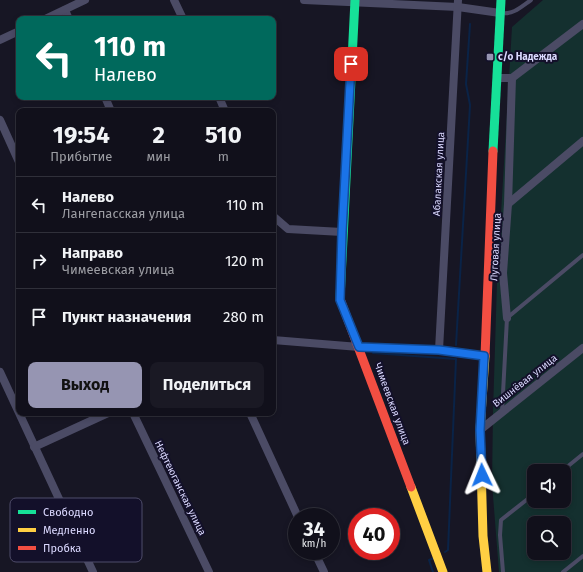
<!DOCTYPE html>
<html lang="ru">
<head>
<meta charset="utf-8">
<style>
  :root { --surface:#11101b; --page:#1a1924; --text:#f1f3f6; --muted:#9c9da3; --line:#30303a; --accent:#9695b2 }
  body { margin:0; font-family:"Fira Sans",sans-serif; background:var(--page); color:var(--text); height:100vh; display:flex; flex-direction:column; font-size:15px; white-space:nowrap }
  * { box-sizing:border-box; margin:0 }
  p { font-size:13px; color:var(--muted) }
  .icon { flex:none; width:22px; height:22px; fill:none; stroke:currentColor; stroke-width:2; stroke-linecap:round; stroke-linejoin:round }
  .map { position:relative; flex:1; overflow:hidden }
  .side { position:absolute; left:16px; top:108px; width:260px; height:308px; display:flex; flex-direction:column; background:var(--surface); border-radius:8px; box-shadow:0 2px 6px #0003,0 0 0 1px var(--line) }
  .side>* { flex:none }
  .banner { position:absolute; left:16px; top:16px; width:260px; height:84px; border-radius:8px; box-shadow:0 2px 6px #0003,0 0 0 1px var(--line); background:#00695c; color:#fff; overflow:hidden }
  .buttons { position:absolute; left:527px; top:464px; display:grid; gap:8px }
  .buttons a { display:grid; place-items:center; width:44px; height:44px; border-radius:8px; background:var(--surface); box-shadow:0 2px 6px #0003,0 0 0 1px var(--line); font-size:20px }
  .speed { position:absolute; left:288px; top:508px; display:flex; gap:8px; font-size:20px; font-weight:700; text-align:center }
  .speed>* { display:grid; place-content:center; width:52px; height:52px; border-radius:50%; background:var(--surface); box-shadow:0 2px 6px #0003,0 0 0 1px var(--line); line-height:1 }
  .speed small { font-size:10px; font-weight:400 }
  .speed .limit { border:6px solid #d22; background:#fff; color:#111 }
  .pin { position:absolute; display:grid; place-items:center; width:34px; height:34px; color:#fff; margin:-17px; border-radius:8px; box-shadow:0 2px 6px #0006 }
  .me { position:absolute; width:44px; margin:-22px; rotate:358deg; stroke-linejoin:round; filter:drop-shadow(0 0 3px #0008) }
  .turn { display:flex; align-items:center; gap:14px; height:84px; padding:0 12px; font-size:18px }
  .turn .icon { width:52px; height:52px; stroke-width:2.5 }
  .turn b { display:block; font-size:28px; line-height:34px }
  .eta { display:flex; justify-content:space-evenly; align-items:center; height:68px; text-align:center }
  .eta b { font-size:24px; font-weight:700; line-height:28px }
  .cta { display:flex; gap:8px; margin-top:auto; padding:8px 12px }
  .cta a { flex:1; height:46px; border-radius:8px; background:var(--accent); color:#111; font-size:16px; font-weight:700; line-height:46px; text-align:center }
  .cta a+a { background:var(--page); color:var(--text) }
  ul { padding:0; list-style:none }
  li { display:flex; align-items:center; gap:12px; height:56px; padding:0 12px; border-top:1px solid var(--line) }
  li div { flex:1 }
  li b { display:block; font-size:15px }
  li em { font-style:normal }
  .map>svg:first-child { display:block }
  .green { fill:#14302f; fill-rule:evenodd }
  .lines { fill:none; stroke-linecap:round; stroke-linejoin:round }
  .stream { stroke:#0a2347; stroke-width:2 }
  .lane { stroke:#4b4b65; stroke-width:4 }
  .street { stroke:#4b4b65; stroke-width:8 }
  .fast { stroke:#16e098; stroke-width:9 }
  .slow { stroke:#ffcf43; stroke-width:9 }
  .jam { stroke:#f24e42; stroke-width:9 }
  .route-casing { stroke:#114b97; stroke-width:10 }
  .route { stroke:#1a73e8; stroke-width:7 }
  .poi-dot { fill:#9695b2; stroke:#13102a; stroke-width:1.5 }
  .labels { text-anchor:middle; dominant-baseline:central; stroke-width:4; stroke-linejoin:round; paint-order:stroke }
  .poi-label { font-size:10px; font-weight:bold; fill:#dbd9ff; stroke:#13102a; text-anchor:start }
  .street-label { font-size:10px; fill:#dbd9ff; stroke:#13102a }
  .key { fill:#13102a; stroke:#4f4c6a; stroke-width:1 }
  .key-label { font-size:11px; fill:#dbd9ff }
</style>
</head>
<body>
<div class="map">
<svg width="583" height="572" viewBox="0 0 583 572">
  <rect width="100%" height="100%" fill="#171624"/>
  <path class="green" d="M543,0H583V572H499L492,483L493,412L497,282L512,27ZM534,471H564V501H534ZM534,523H564V553H534Z"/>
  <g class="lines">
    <g class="stream">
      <path d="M456,345L470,105L466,84L470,24"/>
      <path d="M373,353L456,359L448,550L445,552"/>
      <path d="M433,572L429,560L434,558"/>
    </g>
    <g class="lane">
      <path d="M501,13C513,15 521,7 531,0"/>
      <path d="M502,412L507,318L583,255"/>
      <path d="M562,471L583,454"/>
      <path d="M503,572L500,535L501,520L534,494"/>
      <path d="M563,572L583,556"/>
    </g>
    <g class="street">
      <path d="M174,0L183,19"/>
      <path d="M304,0L458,7L500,13"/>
      <path d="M65,10L69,19"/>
      <path d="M45,19L85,0"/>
      <path d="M0,40L19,31"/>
      <path d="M497,78H512L583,24"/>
      <path d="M105,97L111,111"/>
      <path d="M219,97L225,111"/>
      <path d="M0,120L19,162"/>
      <path d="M508,204L512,78"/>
      <path d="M273,216L288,229L342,232"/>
      <path d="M507,318L503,273L508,204L583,141"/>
      <path d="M273,340L359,347L439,350L484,356"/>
      <path d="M439,350L458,0"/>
      <path d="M0,372L93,572"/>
      <path d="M133,413L209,572"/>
      <path d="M250,413L298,517"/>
      <path d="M480,430L583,348"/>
      <path d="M34,447L108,413"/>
      <path d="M314,551L324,572"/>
    </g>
    <g class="fast">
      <path d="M493,151L501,0"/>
      <path d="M340,299L355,0"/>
    </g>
    <g class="slow">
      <path d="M485,356L480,430L483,536L487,572"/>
      <path d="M411,487L443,572"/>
    </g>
    <g class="jam">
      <path d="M340,299L411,487"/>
      <path d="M485,356L493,151"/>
    </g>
  </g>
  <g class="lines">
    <defs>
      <path id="route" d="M351,64L342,232L340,300L359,347L439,350L484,356L480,430L482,475"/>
    </defs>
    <use href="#route" class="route-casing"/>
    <use href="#route" class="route"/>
  </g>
  <rect class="poi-dot" x="486" y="53" width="8" height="8" rx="2"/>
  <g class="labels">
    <g class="poi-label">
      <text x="498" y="57">с/о Надежда</text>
    </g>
    <g class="street-label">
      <text transform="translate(439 174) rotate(-87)">Абалакская улица</text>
      <text transform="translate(496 247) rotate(-87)">Луговая улица</text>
      <text transform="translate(525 381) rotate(-38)">Вишнёвая улица</text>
      <text transform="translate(392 404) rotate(70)">Чимеевская улица</text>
      <text transform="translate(180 488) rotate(64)">Нефтеюганская улица</text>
    </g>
  </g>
  <rect x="10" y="498" width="132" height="64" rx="6" class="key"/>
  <rect x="18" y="510" width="18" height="4" fill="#16e098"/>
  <rect x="18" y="528" width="18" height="4" fill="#ffcf43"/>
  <rect x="18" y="546" width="18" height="4" fill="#f24e42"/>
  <g class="key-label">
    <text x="43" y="516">Свободно</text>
    <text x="43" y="534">Медленно</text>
    <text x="43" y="552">Пробка</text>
  </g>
</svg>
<div class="buttons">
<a><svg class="icon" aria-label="sound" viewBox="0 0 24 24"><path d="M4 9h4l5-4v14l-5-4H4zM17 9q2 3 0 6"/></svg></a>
<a><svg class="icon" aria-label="search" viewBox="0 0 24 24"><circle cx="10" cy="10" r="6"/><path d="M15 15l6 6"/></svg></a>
</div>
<div class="speed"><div>34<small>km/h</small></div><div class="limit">40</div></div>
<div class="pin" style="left:351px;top:64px;background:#d93025"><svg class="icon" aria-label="arrive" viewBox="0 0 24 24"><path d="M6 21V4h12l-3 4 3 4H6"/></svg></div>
<svg class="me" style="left:482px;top:475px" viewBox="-20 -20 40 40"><path d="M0-17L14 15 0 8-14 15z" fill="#1a73e8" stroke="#fff" stroke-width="4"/></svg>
<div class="banner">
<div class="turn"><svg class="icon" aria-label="left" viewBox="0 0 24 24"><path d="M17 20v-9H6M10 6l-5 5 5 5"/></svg><div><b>110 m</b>Налево</div></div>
</div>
<section class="side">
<div class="eta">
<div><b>19:54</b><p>Прибытие</p></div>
<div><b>2</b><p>мин</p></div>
<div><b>510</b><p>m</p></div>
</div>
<ul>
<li><svg class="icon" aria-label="left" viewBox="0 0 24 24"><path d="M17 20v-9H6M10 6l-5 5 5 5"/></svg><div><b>Налево</b><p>Лангепасская улица</p></div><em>110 m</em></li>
<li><svg class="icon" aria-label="right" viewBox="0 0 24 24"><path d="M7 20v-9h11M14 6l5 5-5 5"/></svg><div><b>Направо</b><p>Чимеевская улица</p></div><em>120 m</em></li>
<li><svg class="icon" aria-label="arrive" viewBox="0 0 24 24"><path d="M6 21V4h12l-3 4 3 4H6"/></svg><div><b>Пункт назначения</b></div><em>280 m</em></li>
</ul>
<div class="cta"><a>Выход</a><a>Поделиться</a></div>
</section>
</div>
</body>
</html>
